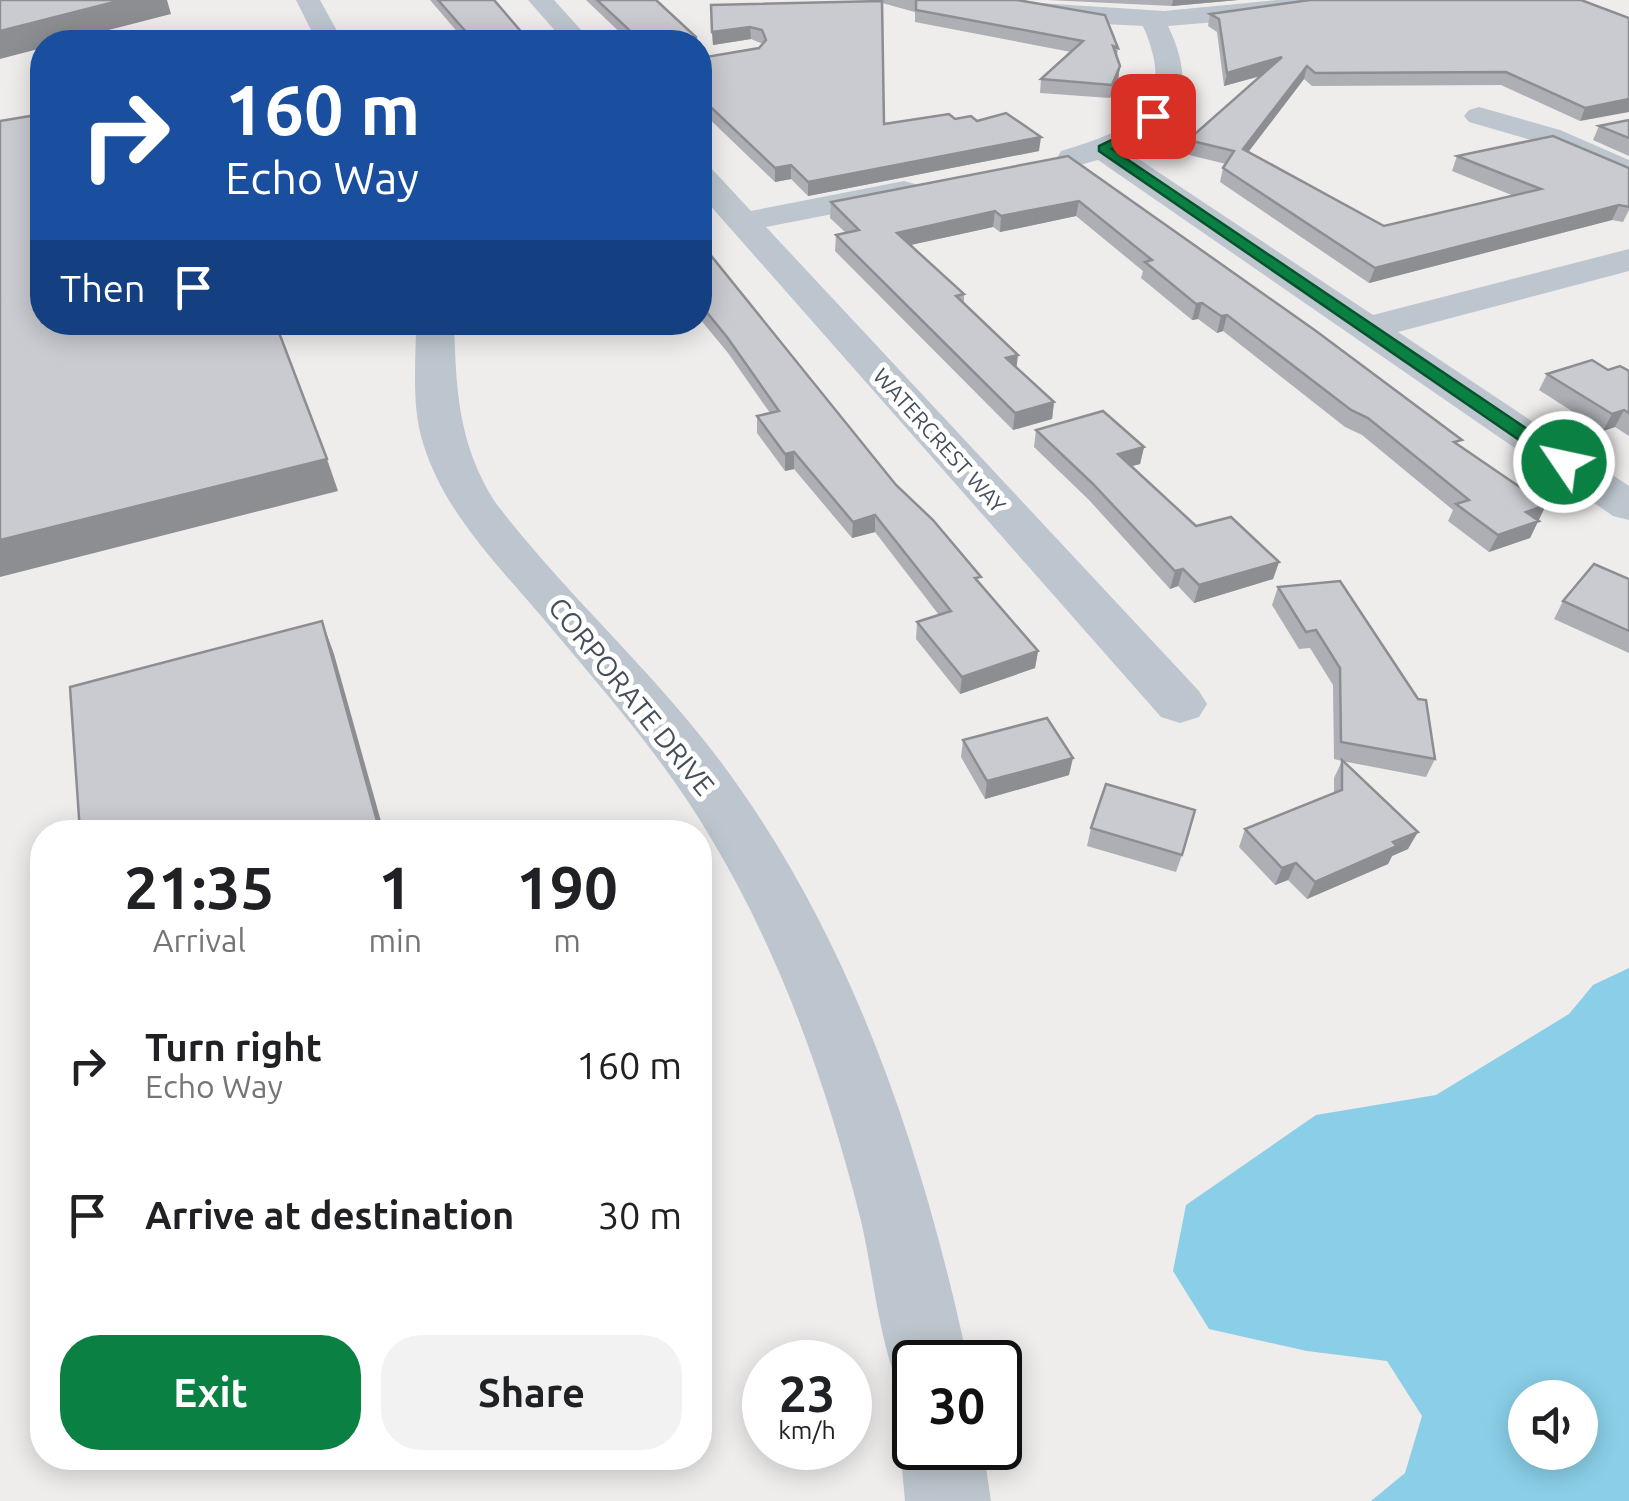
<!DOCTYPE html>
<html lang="en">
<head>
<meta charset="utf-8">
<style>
  :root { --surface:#fff; --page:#f2f2f2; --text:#202124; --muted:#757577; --accent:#0b8043 }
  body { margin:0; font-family:Ubuntu,sans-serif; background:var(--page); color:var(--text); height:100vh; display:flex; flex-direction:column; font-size:38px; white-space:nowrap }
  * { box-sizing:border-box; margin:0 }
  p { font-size:32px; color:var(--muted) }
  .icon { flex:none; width:55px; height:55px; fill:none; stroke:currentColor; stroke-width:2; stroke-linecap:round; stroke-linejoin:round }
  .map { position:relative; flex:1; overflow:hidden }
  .panel { position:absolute; left:30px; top:820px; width:682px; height:650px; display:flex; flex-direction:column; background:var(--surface); border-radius:40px; box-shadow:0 5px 25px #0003 }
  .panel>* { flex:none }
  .top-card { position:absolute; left:30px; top:30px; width:682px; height:305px; border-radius:40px; box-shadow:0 5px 25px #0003; background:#1a4fa0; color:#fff; overflow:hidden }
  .fabs { position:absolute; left:1508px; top:1380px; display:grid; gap:20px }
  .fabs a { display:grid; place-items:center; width:90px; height:90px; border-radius:50%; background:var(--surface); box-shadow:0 5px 25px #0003; font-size:50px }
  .speed { position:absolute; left:742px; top:1340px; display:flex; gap:20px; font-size:50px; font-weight:700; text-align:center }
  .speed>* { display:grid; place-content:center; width:130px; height:130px; border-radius:50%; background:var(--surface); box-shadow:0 5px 25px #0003; line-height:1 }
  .speed small { font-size:25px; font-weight:400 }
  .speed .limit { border:5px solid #111; border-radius:15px; background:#fff; color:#111 }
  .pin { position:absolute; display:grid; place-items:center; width:85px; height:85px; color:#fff; margin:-42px; border-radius:20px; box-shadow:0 5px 15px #0006 }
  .me { position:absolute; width:110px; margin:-55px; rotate:304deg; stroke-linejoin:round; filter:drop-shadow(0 0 8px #0008) }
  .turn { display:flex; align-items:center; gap:35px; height:210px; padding:0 30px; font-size:45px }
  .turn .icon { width:130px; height:130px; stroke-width:2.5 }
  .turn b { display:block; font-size:70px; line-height:85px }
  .then { display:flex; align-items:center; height:95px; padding:0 30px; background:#0003; gap:20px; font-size:38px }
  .eta { display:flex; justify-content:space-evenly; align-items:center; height:170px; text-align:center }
  .eta b { font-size:60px; font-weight:700; line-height:70px }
  .primary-button { display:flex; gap:20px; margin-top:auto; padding:20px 30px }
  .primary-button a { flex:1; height:115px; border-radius:40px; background:var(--accent); color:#fff; font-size:40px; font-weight:700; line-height:115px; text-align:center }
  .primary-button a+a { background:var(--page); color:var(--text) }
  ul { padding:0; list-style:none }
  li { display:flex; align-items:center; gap:30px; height:150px; padding:0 30px }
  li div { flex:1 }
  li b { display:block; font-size:38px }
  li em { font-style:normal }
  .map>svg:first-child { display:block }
  .water { fill:#8acfe7; fill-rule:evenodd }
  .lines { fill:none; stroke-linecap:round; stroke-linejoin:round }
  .minor { fill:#bdc6ce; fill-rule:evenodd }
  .wall { fill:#adafb4 }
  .shaded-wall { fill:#8d8e92 }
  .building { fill:#c9cbd1; stroke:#8d8e92; stroke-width:2.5 }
  .route { fill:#0b8043; stroke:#07532c; stroke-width:2.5 }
  .labels { text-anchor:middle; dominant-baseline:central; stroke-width:10; stroke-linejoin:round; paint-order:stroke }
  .far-street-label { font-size:22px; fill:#454e59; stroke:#fff }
  .street-label { font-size:28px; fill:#454e59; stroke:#fff }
</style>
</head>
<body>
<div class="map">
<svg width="1629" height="1501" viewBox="0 0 1629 1501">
  <rect width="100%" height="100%" fill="#efecec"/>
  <path class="water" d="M1629,968V1501H1371L1405,1473L1422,1416L1387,1361L1307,1351L1209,1329L1173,1271L1186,1205L1316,1115L1436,1095L1569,1014L1593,985ZM1525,1398H1580V1452H1525Z"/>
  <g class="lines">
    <g class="minor">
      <path d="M296,0H320L343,42H317Z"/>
      <path d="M528,0H554L592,42H565Z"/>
      <path d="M993,0L1164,11L1277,0H1335L1332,5L1241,20L1168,26C1196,84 1184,122 1125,150L1373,315L1629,249V271L1398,332L1629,486V520L1613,516L1098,160L1072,167L1061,165L1057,158L1061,151C1133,130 1179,108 1143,26L1086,23L996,5Z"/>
      <path d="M1479,107L1560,130L1629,160V181L1538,142L1469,122L1464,116L1469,110Z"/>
      <path d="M700,166L711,168L751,211L904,181L915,184L920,191L915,198L766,227L1199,691L1207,704L1199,717L1180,723L1161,717L700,194Z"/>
      <path d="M416,322H454C456,389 458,444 495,502C562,590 646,664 714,753C849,929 922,1147 968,1362H915V1397L900,1390C878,1337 874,1277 861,1221C828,1089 782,957 712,840C665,759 602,689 542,617C497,564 444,512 423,443C411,404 416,363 416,322Z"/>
      <path d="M915,1417V1448H983L991,1501H905L900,1448Z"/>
    </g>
  </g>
  <g class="wall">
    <path d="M430,0H494L530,42H466Z"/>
    <path d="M586,0H656L696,42H630Z"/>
    <path d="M870,0H1017L1118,48L1117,57L1120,66L1118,80L1110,98L1040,93L1041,79L1071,52L915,22V12L882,3L884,124L955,119L977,121L1039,151L808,196L791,179L775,182L700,110V58L759,48L763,44L751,39L713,45L711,5L875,1Z"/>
    <path d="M1048,0H1238L1172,6Z"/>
    <path d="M1210,14L1629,18L1580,121L1501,85L1312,86L1304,79L1248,152L1384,226L1514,196L1452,171L1457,156L1629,168V210L1623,222L1612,220L1369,283L1220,182L1223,168L1226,164L1185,154L1188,140L1262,75L1224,86L1217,32L1208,26Z"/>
    <path d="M1629,120V156L1593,140L1599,126Z"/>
    <path d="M1068,156L1459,446L1546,505L1530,538L1489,552L1448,521L1453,510L1362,435L1345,427L1223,331L1217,333L1198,319L1192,320L1141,278L1143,271L1076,216L1000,232L993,227L911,245L964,294V304L1016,367L1054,402L1052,419L1013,430L835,251L836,235L846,233L830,218L831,202Z"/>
    <path d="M700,242L896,485L1038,651L1035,668L960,694L916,639L917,622L939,615L875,532L852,538L794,469L785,471L757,433V416L770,413L728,353L700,319Z"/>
    <path d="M1608,370L1629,371V436L1615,427L1603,431L1539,390L1547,374Z"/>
    <path d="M1036,430L1144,447L1140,464L1131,466L1196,526L1279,562L1273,579L1194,603L1178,586L1170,589L1089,500L1034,447Z"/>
    <path d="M1629,579V653L1554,619L1563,601Z"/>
    <path d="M1278,587L1435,759L1426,777L1342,761L1408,849L1392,856L1388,864L1307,899L1288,880L1275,885L1239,847L1245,829L1334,794V778L1342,761L1334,759L1333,685L1310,648L1299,649L1272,605Z"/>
    <path d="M963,740L1069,775L985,799L961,757Z"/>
    <path d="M1091,828L1182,855L1176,872L1087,846Z"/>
  </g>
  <g class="shaded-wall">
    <path d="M122,0H167L171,14L62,42H42V48L0,59V31Z"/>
    <path d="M1173,0H1238L1172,6Z"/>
    <path d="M750,27L751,39L713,45L712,32Z"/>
    <path d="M1282,57L1279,71L1224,86L1227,73Z"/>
    <path d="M1120,66L1118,80L1110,98L1112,85Z"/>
    <path d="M1307,66L1304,79L1240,163L1243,149Z"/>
    <path d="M1629,99V112L1580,121L1585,108Z"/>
    <path d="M1041,137L1039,151L808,196V182Z"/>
    <path d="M791,165V179L775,182V168Z"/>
    <path d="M1079,201L1076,216L1000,232L1001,216Z"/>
    <path d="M1619,205L1612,220L1369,283L1375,268Z"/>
    <path d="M995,211L993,227L896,248L897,233Z"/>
    <path d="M1202,303L1198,319L1192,320L1196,304Z"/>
    <path d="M1227,315L1223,331L1217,333L1221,316Z"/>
    <path d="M1018,355L1016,372L1006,358Z"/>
    <path d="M1054,402L1052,419L1013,430L1015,413Z"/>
    <path d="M1624,410L1615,427L1603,431L1612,414Z"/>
    <path d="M1144,447L1140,464L1114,471L1118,454Z"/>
    <path d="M794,452V469L785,471V454Z"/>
    <path d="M327,459L338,491L0,577V540Z"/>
    <path d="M1546,505L1530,538L1489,552L1498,535L1526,512Z"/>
    <path d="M875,515V532L852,538L853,522Z"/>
    <path d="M1279,562L1273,579L1194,603L1199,585Z"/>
    <path d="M1183,569L1178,586L1170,589L1175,571Z"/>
    <path d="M322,621L334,654L384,832H380Z"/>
    <path d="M1038,651L1035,668L960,694L962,677Z"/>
    <path d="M1073,758L1069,775L985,799L987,781Z"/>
    <path d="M1418,832L1408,849L1392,856L1388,864L1307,899L1315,882Z"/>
    <path d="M1296,863L1288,880L1275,885L1282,868Z"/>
  </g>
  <g class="building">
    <path d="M0,0H122L0,31Z"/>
    <path d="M438,0H494L530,42H487L485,41L475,42Z"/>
    <path d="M597,0H656L696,37V42H642Z"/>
    <path d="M916,0H1017L1105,15L1118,48L1113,46L1120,66L1112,85L1041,79L1083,41L916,10Z"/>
    <path d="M1310,0H1581L1629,18V99L1585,108L1506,72L1315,73L1307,66L1243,149L1384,226L1541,189L1457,156L1553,136L1629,168V207L1619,205L1375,268L1223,168L1234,151L1188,140L1282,57L1227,73L1219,19L1210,14Z"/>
    <path d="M882,1L884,124L949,114L955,119L971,116L977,121L1006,113L1041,137L808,182L791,165L775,168L700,97V58L759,48L766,40L762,30L750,27L712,32L711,5Z"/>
    <path d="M42,114V322H275L327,459L0,540V121Z"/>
    <path d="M1629,120V138L1599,126Z"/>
    <path d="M1068,156L1316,331L1462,440L1454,442L1546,505L1526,512L1539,521L1498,535L1456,504L1469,500L1368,418L1351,410L1227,315L1221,316L1202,303L1196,304L1145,262L1152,260L1079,201L1001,216L995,211L897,233L964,294L956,296L1018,355L1006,358L1054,402L1015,413L836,235L859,230L831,202Z"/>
    <path d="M700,242L896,485L933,520L981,577L975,578L1038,651L962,677L917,622L951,611L875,515L853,522L794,452L785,454L757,416L779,411L727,337L700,304Z"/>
    <path d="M1592,360L1608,370L1620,366L1629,371V413L1624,410L1612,414L1547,374Z"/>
    <path d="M1103,411L1144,447L1118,454L1196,526L1231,517L1279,562L1199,585L1183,569L1175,571L1092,483L1036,430Z"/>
    <path d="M1594,564L1629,579V631L1563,601Z"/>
    <path d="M1340,581L1418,699L1426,700L1435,759L1341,742L1340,668L1316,630L1306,632L1278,587Z"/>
    <path d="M322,621L380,832H80L70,687Z"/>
    <path d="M1047,718L1073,758L987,781L963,740Z"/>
    <path d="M1342,760L1418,832L1393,842L1397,846L1315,882L1296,863L1282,868L1245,829L1342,790Z"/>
    <path d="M1106,784L1195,810L1182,855L1091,828Z"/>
  </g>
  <path class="route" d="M1149,114L1159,116L1133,140L1112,149L1570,458V466H1557L1099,151V146L1124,134Z"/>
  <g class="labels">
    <g class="far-street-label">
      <text transform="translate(940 440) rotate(48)">WATERCREST WAY</text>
    </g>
    <g class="street-label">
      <text transform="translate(632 696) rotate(51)">CORPORATE DRIVE</text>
    </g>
  </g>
</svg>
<div class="fabs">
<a><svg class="icon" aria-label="sound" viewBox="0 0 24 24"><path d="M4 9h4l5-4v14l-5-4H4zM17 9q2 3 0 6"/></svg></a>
</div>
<div class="speed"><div>23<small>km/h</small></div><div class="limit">30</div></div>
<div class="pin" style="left:1153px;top:116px;background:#d93025"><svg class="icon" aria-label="arrive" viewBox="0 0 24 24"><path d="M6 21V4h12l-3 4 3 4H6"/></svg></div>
<svg class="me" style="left:1564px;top:462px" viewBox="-20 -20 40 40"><circle r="17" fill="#0b8043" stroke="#fff" stroke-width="3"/><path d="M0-11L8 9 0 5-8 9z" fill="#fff"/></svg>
<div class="top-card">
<div class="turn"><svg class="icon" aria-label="right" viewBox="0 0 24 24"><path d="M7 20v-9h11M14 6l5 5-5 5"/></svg><div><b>160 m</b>Echo Way</div></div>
<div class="then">Then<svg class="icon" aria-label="arrive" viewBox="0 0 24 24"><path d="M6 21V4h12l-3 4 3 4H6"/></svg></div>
</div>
<section class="panel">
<div class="eta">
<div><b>21:35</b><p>Arrival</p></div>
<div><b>1</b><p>min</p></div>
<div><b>190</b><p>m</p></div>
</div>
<ul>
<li><svg class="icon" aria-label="right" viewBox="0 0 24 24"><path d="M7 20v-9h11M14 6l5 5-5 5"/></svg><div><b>Turn right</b><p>Echo Way</p></div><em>160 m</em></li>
<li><svg class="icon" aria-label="arrive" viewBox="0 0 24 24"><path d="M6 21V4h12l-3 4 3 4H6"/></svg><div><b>Arrive at destination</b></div><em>30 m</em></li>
</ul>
<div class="primary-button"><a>Exit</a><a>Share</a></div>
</section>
</div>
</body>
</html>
